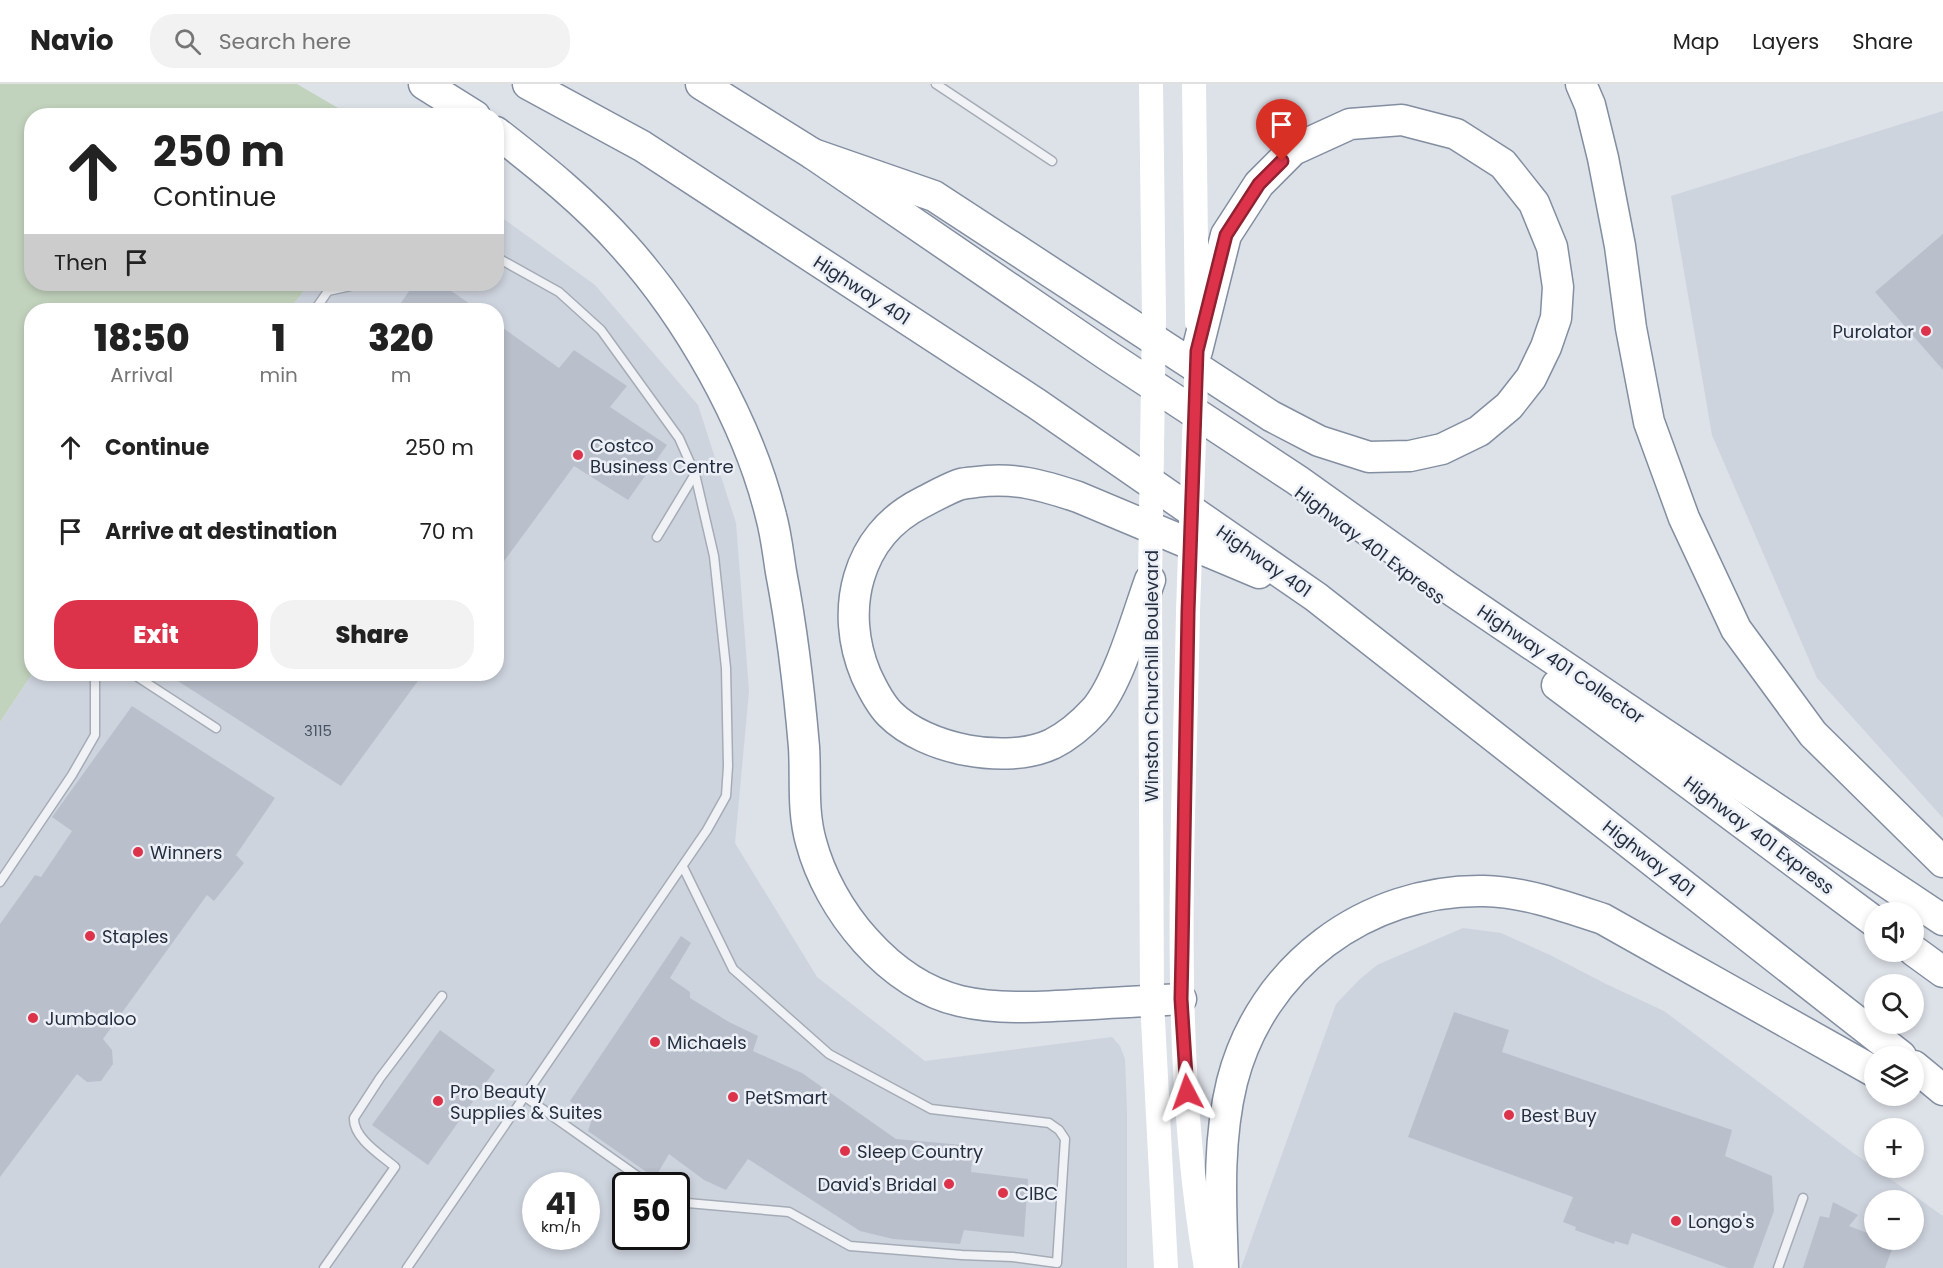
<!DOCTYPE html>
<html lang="en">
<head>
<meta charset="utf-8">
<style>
  :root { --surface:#fff; --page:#f2f2f2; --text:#222; --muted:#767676; --line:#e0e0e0; --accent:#dc334b }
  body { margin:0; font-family:Poppins,sans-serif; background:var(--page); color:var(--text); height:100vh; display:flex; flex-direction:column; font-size:22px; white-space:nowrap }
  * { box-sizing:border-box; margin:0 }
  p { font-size:20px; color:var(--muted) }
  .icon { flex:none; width:33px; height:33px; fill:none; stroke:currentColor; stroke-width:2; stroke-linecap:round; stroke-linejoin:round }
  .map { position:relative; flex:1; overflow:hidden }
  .drawer { position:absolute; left:24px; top:219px; width:480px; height:378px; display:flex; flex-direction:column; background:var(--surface); border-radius:24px; box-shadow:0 3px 9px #0003 }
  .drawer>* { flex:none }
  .top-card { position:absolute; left:24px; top:24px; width:480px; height:183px; border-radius:24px; box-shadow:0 3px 9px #0003; background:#fff; color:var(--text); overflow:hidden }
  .fabs { position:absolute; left:1864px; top:818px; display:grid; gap:12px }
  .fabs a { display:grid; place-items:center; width:60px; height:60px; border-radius:50%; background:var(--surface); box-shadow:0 3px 9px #0003; font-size:30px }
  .speed { position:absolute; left:522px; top:1088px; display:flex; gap:12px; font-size:30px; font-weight:700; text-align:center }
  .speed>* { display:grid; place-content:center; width:78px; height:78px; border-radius:50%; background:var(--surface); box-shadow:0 3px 9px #0003; line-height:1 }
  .speed small { font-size:15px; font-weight:400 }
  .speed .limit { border:3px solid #111; border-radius:9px; background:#fff; color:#111 }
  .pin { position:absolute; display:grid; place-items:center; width:51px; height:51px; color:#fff; margin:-62px -26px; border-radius:50% 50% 50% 0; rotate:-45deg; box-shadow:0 0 6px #0007 }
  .pin .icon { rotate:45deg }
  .me { position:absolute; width:66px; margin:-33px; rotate:356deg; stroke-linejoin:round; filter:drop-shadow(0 0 4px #0008) }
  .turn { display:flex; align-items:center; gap:21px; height:126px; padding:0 30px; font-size:27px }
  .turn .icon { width:78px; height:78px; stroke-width:2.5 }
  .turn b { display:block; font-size:42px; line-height:51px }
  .then { display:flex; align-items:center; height:57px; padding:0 30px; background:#0003; gap:12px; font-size:22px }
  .eta { display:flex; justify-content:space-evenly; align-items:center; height:102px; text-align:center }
  .eta b { font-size:36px; font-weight:800; line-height:42px }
  .cta { display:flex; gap:12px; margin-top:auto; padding:12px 30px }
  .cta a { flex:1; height:69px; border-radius:24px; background:var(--accent); color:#fff; font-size:24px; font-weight:800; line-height:69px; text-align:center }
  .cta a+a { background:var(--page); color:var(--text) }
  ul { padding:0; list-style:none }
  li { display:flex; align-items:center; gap:18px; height:84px; padding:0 30px }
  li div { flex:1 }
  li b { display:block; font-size:22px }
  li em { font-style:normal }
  header { display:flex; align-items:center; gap:36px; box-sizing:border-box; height:84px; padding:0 30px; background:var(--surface); border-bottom:2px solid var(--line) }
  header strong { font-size:28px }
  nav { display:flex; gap:33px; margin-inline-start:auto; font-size:21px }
  .search { width:420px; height:54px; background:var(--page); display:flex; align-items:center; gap:15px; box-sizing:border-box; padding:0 21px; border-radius:24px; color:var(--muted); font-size:22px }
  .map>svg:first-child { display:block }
  .built { fill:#ced4de; fill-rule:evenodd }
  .green { fill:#c2d3bd }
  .building { fill:#b9c0cc }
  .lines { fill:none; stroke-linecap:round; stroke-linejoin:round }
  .lane-casing { stroke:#a6acb6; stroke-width:11 }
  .highway-casing { stroke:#838ea1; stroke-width:33 }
  .lane { stroke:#f0f2f6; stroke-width:8 }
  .secondary { stroke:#fff; stroke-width:24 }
  .highway { stroke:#fff; stroke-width:30 }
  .secondary-bridge { stroke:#fff; stroke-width:24 }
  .route-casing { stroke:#8f2131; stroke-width:15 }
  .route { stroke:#dc334b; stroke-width:10 }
  .poi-dot { fill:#dc334b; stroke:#ecf0f6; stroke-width:2 }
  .labels { text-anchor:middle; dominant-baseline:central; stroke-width:5; stroke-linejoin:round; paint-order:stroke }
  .number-label { font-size:15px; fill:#4a5363 }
  .street-label { font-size:18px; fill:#252f40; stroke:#ecf0f6 }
  .poi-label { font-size:18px; fill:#252f40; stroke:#ecf0f6; text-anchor:start }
</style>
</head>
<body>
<header>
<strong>Navio</strong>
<div class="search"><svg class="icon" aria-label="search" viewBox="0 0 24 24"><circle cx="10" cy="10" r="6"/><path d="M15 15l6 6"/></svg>Search here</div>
<nav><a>Map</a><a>Layers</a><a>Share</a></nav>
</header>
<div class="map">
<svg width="1943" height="1184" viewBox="0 0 1943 1184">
  <rect width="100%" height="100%" fill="#dde1e8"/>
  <g class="built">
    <path d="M1943,27V734L1817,594L1712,351L1671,112Z"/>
    <path d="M497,130L595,201L698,321L736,439L749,607L735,759L817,893L925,977L1112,953L1120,962L1125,975L1127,1027V1184H0V638L32,590H496V226H289L309,200H496ZM536,1101H586V1152H536ZM626,1101H676V1152H626Z"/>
    <path d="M1463,844L1501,849L1552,872L1606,900L1664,927L1852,1068L1943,1132V1184H1241L1336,920L1359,896L1377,881ZM1875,1116H1914V1155H1875Z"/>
  </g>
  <path class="green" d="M0,0H297L350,31L32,32V200H309L289,226H32V590L0,638Z"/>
  <g class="building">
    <path d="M1943,150V286L1875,208Z"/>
    <path d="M414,200H441L479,226H396Z"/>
    <path d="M496,239L559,284L574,266L627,302L610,323L667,361L628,416L574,382L496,488Z"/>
    <path d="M167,590H423L341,702Z"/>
    <path d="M132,622L275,714L236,771L244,779L214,817L207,811L103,955L112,966L113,980L101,997L87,998L77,990L0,1093V840L35,791L41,793L72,747L52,733Z"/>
    <path d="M681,852L691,859L670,894L690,908V914L729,938L758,952L753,967L802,989L896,1055L973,1062L971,1088L1028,1095L1024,1153L964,1146L960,1160L893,1155L860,1147L748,1075L726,1106L704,1096L669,1070L655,1094L588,1047L592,1035L570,1017Z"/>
    <path d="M1454,928L1509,946L1502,968L1732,1046L1725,1072L1772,1092L1774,1127L1753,1184H1728L1632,1149L1628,1161L1615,1157L1614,1160L1575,1146L1576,1143L1563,1138L1573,1113L1408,1053Z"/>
    <path d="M440,946L495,986L428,1081L372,1041Z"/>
    <path d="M1833,1118L1858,1131L1849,1142L1875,1152V1155H1882L1894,1160L1885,1184H1803L1820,1132L1829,1134Z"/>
  </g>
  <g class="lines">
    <defs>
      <g id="lane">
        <path d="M936,0L1052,77"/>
        <path d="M315,226L328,207L360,200"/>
        <path d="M657,453L695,390"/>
        <path d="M133,590L216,644"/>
        <path d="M0,798L72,691L95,651V590"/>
        <path d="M524,1012L650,1101"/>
        <path d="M676,1118L789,1128L850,1162L962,1171L1013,1173L1057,1179L1065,1055L1059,1046L1049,1039L931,1025L829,970L733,885L683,783"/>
        <path d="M324,1184L395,1083C381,1071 353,1054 354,1034L380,994L442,912"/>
        <path d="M407,1184L707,746L726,712L728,682L726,584L714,472L695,390L679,354L601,246L559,208L496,173"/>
        <path d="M1778,1184L1803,1114"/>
      </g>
      <g id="highway">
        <path d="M424,0L475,32"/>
        <path d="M528,0L642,62L1037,320L1316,513L1901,972"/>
        <path d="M701,0L813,70L1107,271L1297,396L1450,505L1661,648L1943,836"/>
        <path d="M1581,0L1590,21L1603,74L1620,162L1631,244L1649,338L1684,434L1736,545L1813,650L1943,778"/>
        <path d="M496,48C541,83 586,119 624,162C688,233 748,338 771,432C776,450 778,469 781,488C792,545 799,605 804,663C806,695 802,726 811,758C829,826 889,900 960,917C1003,927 1050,922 1093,920C1122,918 1152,917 1181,915"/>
        <path d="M813,70L934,112L1271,332L1319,357L1369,373L1410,372L1442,365L1479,347L1509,322L1531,294L1546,263L1556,234L1558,203L1552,163L1534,119L1503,80L1456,50L1402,36L1350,40L1293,66L1259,100L1226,151L1197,267"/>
        <path d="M1150,496C1137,532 1119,598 1095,626C1084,638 1068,652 1052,660C1007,681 926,666 890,630C880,620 872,604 866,591C839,527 856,452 921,419C933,413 945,406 958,401C963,399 970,399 976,398C1014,393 1042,401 1078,413L1259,489"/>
        <path d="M1557,601L1875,838"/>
        <path d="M1914,867L1943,888"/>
        <path d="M1914,982L1943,1006"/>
        <path d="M1223,1184C1221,1122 1217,1059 1232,998C1261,883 1366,805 1484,807C1525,808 1564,822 1603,835L1875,988"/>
      </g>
    </defs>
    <use href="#lane" class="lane-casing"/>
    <use href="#highway" class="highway-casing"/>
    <use href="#lane" class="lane"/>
    <g class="secondary">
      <path d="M1151,0L1154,232"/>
      <path d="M1194,0L1197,238"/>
      <path d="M1150,508L1152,917L1166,1184"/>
      <path d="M1188,528C1184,746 1169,968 1206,1184"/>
    </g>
    <use href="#highway" class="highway"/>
    <g class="secondary-bridge">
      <path d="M1150,496L1154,232"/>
      <path d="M1188,528L1197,267"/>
    </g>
  </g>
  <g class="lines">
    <defs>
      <path id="route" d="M1187,1008L1181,915L1182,868L1188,528L1197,267L1226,151L1259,100L1282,77"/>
    </defs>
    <use href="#route" class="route-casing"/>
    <use href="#route" class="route"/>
  </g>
  <g class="poi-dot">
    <circle cx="1926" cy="247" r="6"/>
    <circle cx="578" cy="371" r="6"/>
    <circle cx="138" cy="768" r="6"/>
    <circle cx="90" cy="852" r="6"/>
    <circle cx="33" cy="934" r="6"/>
    <circle cx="655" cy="958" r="6"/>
    <circle cx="733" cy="1013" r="6"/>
    <circle cx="438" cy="1017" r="6"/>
    <circle cx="1509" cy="1031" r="6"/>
    <circle cx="845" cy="1067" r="6"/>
    <circle cx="949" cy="1100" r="6"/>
    <circle cx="1003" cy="1109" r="6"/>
    <circle cx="1676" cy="1137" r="6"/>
  </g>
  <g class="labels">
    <g class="number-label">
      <text x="318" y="646">3115</text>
    </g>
    <g class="street-label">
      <text transform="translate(862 206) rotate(33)">Highway 401</text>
      <text transform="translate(1370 461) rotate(37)">Highway 401 Express</text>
      <text transform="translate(1264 477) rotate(35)">Highway 401</text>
      <text transform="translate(1561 580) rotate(34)">Highway 401 Collector</text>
      <text transform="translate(1151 592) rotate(-90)">Winston Churchill Boulevard</text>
      <text transform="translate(1759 751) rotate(37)">Highway 401 Express</text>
      <text transform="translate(1649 774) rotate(38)">Highway 401</text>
    </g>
    <g class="poi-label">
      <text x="1914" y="247" text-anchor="end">Purolator</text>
      <text x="590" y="361">Costco<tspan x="590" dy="21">Business Centre</tspan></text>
      <text x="150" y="768">Winners</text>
      <text x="102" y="852">Staples</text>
      <text x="45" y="934">Jumbaloo</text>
      <text x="667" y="958">Michaels</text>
      <text x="450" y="1007">Pro Beauty<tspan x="450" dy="21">Supplies &amp; Suites</tspan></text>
      <text x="745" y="1013">PetSmart</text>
      <text x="1521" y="1031">Best Buy</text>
      <text x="857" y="1067">Sleep Country</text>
      <text x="937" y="1100" text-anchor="end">David's Bridal</text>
      <text x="1015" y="1109">CIBC</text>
      <text x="1688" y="1137">Longo's</text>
    </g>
  </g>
</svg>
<div class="fabs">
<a><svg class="icon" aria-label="sound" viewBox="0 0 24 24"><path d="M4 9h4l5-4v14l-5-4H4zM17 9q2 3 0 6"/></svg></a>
<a><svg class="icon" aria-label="search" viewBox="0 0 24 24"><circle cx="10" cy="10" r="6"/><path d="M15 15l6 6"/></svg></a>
<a><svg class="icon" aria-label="layers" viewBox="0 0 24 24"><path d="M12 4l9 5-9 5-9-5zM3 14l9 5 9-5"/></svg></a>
<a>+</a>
<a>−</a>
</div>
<div class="speed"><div>41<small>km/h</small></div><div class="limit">50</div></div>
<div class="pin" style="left:1282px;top:77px;background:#d93025"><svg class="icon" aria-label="arrive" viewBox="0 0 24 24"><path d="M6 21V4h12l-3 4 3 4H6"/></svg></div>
<svg class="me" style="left:1187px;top:1008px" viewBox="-20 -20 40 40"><path d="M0-17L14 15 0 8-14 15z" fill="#dc334b" stroke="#fff" stroke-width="4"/></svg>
<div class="top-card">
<div class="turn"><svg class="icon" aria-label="ahead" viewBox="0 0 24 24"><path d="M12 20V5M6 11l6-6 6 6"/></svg><div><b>250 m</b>Continue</div></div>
<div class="then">Then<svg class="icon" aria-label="arrive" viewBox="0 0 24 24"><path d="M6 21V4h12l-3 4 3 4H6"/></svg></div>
</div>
<section class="drawer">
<div class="eta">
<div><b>18:50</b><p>Arrival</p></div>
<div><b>1</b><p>min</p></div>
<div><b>320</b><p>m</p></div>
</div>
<ul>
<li><svg class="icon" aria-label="ahead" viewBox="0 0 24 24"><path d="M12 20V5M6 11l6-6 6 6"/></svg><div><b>Continue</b></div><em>250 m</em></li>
<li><svg class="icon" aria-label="arrive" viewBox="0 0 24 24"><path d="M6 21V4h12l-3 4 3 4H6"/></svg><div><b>Arrive at destination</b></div><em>70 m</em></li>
</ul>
<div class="cta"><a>Exit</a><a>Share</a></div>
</section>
</div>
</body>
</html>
